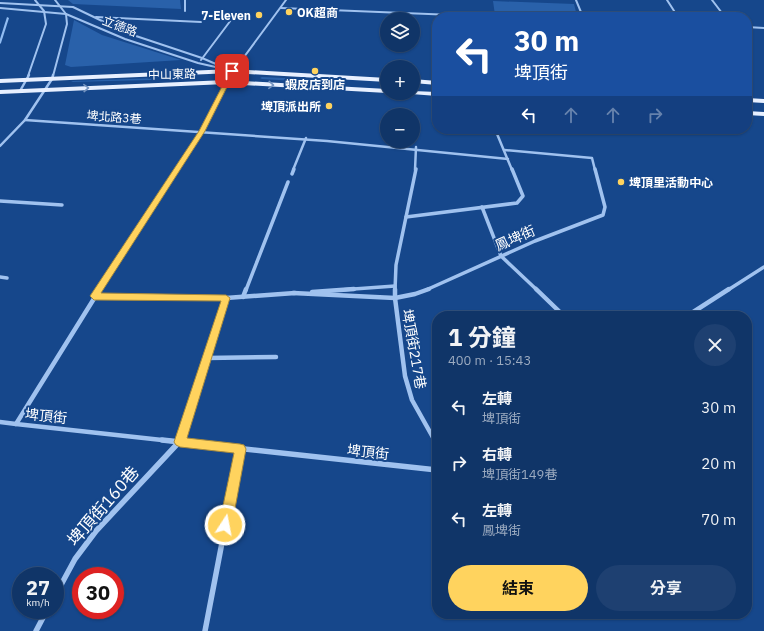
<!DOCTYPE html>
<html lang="zh-TW">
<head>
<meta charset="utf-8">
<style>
  :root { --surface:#103568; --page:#1e4071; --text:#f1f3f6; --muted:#9cabc0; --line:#30507c; --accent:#ffd35e }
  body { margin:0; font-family:"IBM Plex Sans","Noto Sans TC",sans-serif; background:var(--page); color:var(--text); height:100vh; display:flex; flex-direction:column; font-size:15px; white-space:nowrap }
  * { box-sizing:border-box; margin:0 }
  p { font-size:13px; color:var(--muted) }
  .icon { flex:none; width:22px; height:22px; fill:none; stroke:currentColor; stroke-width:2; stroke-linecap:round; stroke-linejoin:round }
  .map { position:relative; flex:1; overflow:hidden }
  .drawer { position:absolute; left:432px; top:311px; width:320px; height:308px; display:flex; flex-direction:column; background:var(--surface); border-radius:16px; box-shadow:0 1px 3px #0004,0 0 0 1px var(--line) }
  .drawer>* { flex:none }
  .top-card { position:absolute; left:432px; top:12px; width:320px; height:122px; border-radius:16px; box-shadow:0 1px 3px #0004,0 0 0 1px var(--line); background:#1a4fa0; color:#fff; overflow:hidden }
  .fabs { position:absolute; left:380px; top:12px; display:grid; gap:8px }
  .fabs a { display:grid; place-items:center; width:40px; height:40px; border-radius:50%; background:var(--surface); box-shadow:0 1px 3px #0004,0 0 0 1px var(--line); font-size:20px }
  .speed { position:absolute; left:12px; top:567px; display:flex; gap:8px; font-size:20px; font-weight:700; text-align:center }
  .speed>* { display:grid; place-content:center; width:52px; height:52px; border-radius:50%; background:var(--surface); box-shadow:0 1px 3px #0004,0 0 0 1px var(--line); line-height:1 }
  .speed small { font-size:10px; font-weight:400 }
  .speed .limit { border:6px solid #d22; background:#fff; color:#111 }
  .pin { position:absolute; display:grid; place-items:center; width:34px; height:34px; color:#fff; margin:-17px; border-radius:8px; box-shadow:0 2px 6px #0006 }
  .me { position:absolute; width:44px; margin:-22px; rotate:11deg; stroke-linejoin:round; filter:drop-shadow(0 0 3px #0008) }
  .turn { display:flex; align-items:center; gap:14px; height:84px; padding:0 16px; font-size:18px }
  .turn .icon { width:52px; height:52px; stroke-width:2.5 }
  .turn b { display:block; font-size:28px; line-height:34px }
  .lanes { display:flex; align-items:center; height:38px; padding:0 16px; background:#0003; justify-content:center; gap:20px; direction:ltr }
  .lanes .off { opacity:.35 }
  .round { display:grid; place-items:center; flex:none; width:42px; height:42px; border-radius:21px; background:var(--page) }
  .head { display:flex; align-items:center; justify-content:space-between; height:68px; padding:0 16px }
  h1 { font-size:24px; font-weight:700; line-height:30px }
  .primary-button { display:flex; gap:8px; margin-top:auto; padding:8px 16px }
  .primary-button a { flex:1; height:46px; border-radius:24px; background:var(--accent); color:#111; font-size:16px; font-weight:700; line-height:46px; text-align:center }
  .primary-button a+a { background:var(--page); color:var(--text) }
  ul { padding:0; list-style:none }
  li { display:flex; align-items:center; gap:12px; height:56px; padding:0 16px }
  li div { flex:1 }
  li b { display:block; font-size:15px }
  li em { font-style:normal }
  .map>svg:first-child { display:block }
  .green { fill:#2961aa }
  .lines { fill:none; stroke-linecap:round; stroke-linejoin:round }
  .stream { fill:#92bdf2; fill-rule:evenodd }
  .minor-far4 { stroke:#a0c2ef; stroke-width:2 }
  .minor-far3 { stroke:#a0c2ef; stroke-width:2.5 }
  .minor-far2 { stroke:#a0c2ef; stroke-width:3.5 }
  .minor-far1 { stroke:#a0c2ef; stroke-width:4.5 }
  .minor { stroke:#a0c2ef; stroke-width:5.5 }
  .primary { fill:#e8f0ff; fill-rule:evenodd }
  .oneway { stroke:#7493bf }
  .route { fill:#ffd35e; stroke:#a6893d }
  .poi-dot { fill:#ffd35e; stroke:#16478b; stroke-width:1.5 }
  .labels { text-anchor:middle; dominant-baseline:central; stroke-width:4; stroke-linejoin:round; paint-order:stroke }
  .far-poi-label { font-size:12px; font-weight:bold; fill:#fff; stroke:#16478b; text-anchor:start }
  .far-street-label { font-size:12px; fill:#fff; stroke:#16478b }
  .street-label { font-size:14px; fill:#fff; stroke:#16478b }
  .near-street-label { font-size:17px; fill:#fff; stroke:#16478b }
</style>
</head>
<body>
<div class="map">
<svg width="764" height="631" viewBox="0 0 764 631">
  <rect width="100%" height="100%" fill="#16478b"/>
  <g class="green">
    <path d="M68,0H180L181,9L73,4Z"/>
    <path d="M493,1L574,4L577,16L535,17L495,15Z"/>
    <path d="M74,20L102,35L181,60L71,67L65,65Z"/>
    <path d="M262,77L328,80L329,82L326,83L262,79L260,78Z"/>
    <path d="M157,78L151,80L71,82L73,81Z"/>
  </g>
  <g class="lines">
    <path class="stream" d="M7,17L9,18L1,43L0,44V39Z"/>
    <g class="minor-far4">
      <path d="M185,0V11"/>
      <path d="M576,0L583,17"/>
      <path d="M667,0L678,17"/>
      <path d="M712,0L725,17"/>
      <path d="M0,3L73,7L127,33L202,58L232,71"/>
      <path d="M0,8L66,14L125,39L198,63L220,68"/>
      <path d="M281,8L502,17"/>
      <path d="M96,17L201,22"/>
      <path d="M747,27L764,28"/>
      <path d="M201,60L234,16"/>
      <path d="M28,76L46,24L44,11L35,0"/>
      <path d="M53,76L67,24L66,14L55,0"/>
      <path d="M230,76L286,0"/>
    </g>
    <g class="minor-far3">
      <path d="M20,91L29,75"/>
      <path d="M25,120L327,141L508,159"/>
      <path d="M495,129L512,170"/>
      <path d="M0,146L25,120L52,79L53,75"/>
      <path d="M504,150L592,158L595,170"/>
      <path d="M177,170L202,131L230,75"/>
      <path d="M293,170L306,138"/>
      <path d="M415,170L416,147"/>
    </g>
    <g class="minor-far2">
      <path d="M292,174L294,169"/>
      <path d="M0,201L62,205"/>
      <path d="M482,207L501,256L537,290"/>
      <path d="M406,217L517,203L523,196L512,169"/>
      <path d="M0,277L7,278"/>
      <path d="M100,290L177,169"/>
      <path d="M246,290L288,182"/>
      <path d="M340,290L395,286"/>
      <path d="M395,290L396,265L416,169"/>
      <path d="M426,290L535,241L603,215L605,207L595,169"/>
      <path d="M728,290L764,267"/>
    </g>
    <g class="minor-far1">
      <path d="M100,289L16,424L171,441"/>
      <path d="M395,289V298L405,376L412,400L435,441"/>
      <path d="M536,289L564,316"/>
      <path d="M312,292L354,289"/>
      <path d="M293,293L395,298L415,294L429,289"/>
      <path d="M95,297L226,298L295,293"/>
      <path d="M243,297L246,289"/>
      <path d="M687,316L729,289"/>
      <path d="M207,358L276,357"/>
      <path d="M0,422L16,424"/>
      <path d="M180,441L226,298"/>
    </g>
    <g class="minor">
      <path d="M162,440L437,470"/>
      <path d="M434,440L437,445"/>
      <path d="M55,596L75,559L96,531L181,440"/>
      <path d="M36,631L47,610"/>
      <path d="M205,631L240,449"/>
    </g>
    <g class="primary">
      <path d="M232,69L387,78V82L232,73L0,83V79Z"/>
      <path d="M413,79L437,81V85L413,83Z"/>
      <path d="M226,80L387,89V93L226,84L0,94V90Z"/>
      <path d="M413,91L437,92V96L411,94L410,93H413Z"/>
      <path d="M747,98L764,99V103L747,102Z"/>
      <path d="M747,111L764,112V116L747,115Z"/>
    </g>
  </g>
  <defs><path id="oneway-chevron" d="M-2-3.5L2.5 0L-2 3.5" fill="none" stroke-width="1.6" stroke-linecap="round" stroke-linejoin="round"/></defs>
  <g class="oneway">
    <use href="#oneway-chevron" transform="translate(271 85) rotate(3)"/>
    <use href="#oneway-chevron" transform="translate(86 88) rotate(-2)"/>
  </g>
  <path class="route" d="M232,69L235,71L205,131L101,293L226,295L230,298L187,438L240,444L244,445L246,449L232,525L230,529L225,531L221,529L219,525L234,453L180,447L176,445L174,442L221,301L94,300L90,296L199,131L230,71Z"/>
  <g class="poi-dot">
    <circle cx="289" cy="12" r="4"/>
    <circle cx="259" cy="15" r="4"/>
    <circle cx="315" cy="71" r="4"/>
    <circle cx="329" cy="106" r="4"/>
    <circle cx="621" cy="182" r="4"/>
  </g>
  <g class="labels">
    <g class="far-poi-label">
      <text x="297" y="12">OK超商</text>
      <text x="251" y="15" text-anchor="end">7-Eleven</text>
      <text x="315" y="84" text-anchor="middle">蝦皮店到店</text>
      <text x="321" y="106" text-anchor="end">埤頂派出所</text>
      <text x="629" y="182">埤頂里活動中心</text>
    </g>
    <g class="far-street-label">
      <text transform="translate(120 26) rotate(21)">立德路</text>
      <text transform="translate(172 74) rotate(-1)">中山東路</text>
      <text transform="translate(114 117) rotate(4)">埤北路3巷</text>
    </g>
    <g class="street-label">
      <text transform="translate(515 238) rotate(-24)">鳳埤街</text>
      <text transform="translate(414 349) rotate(80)">埤頂街217巷</text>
      <text transform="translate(46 416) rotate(6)">埤頂街</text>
      <text transform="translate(368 452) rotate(6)">埤頂街</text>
    </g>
    <g class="near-street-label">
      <text transform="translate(103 506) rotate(-49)">埤頂街160巷</text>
    </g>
  </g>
</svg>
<div class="fabs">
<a><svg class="icon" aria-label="layers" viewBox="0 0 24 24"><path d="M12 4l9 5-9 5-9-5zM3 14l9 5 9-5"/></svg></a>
<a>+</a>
<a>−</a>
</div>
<div class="speed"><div>27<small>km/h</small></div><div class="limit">30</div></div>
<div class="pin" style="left:232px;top:71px;background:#d93025"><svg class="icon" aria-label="arrive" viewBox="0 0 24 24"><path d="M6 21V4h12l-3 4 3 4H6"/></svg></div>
<svg class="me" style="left:225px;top:525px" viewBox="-20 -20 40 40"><circle r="17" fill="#ffd35e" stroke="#fff" stroke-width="3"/><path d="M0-11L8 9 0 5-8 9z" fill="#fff"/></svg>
<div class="top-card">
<div class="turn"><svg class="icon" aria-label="left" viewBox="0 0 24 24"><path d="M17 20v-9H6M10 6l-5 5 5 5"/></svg><div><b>30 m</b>埤頂街</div></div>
<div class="lanes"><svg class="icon" aria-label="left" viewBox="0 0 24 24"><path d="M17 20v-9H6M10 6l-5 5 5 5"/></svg><svg class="icon off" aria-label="ahead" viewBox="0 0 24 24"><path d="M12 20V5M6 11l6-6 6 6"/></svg><svg class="icon off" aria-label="ahead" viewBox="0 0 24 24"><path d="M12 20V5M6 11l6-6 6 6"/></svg><svg class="icon off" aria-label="right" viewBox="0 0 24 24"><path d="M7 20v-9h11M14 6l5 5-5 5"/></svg></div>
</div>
<section class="drawer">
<div class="head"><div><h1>1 分鐘</h1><p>400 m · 15:43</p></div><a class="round"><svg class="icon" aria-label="close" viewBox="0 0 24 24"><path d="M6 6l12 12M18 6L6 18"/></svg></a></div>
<ul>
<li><svg class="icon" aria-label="left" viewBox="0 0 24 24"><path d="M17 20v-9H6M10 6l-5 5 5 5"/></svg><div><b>左轉</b><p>埤頂街</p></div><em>30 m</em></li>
<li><svg class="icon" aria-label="right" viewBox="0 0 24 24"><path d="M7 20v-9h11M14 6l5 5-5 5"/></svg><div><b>右轉</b><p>埤頂街149巷</p></div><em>20 m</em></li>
<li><svg class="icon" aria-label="left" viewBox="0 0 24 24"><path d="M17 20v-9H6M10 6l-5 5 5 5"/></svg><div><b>左轉</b><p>鳳埤街</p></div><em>70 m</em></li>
</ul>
<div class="primary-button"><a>結束</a><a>分享</a></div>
</section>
</div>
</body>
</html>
